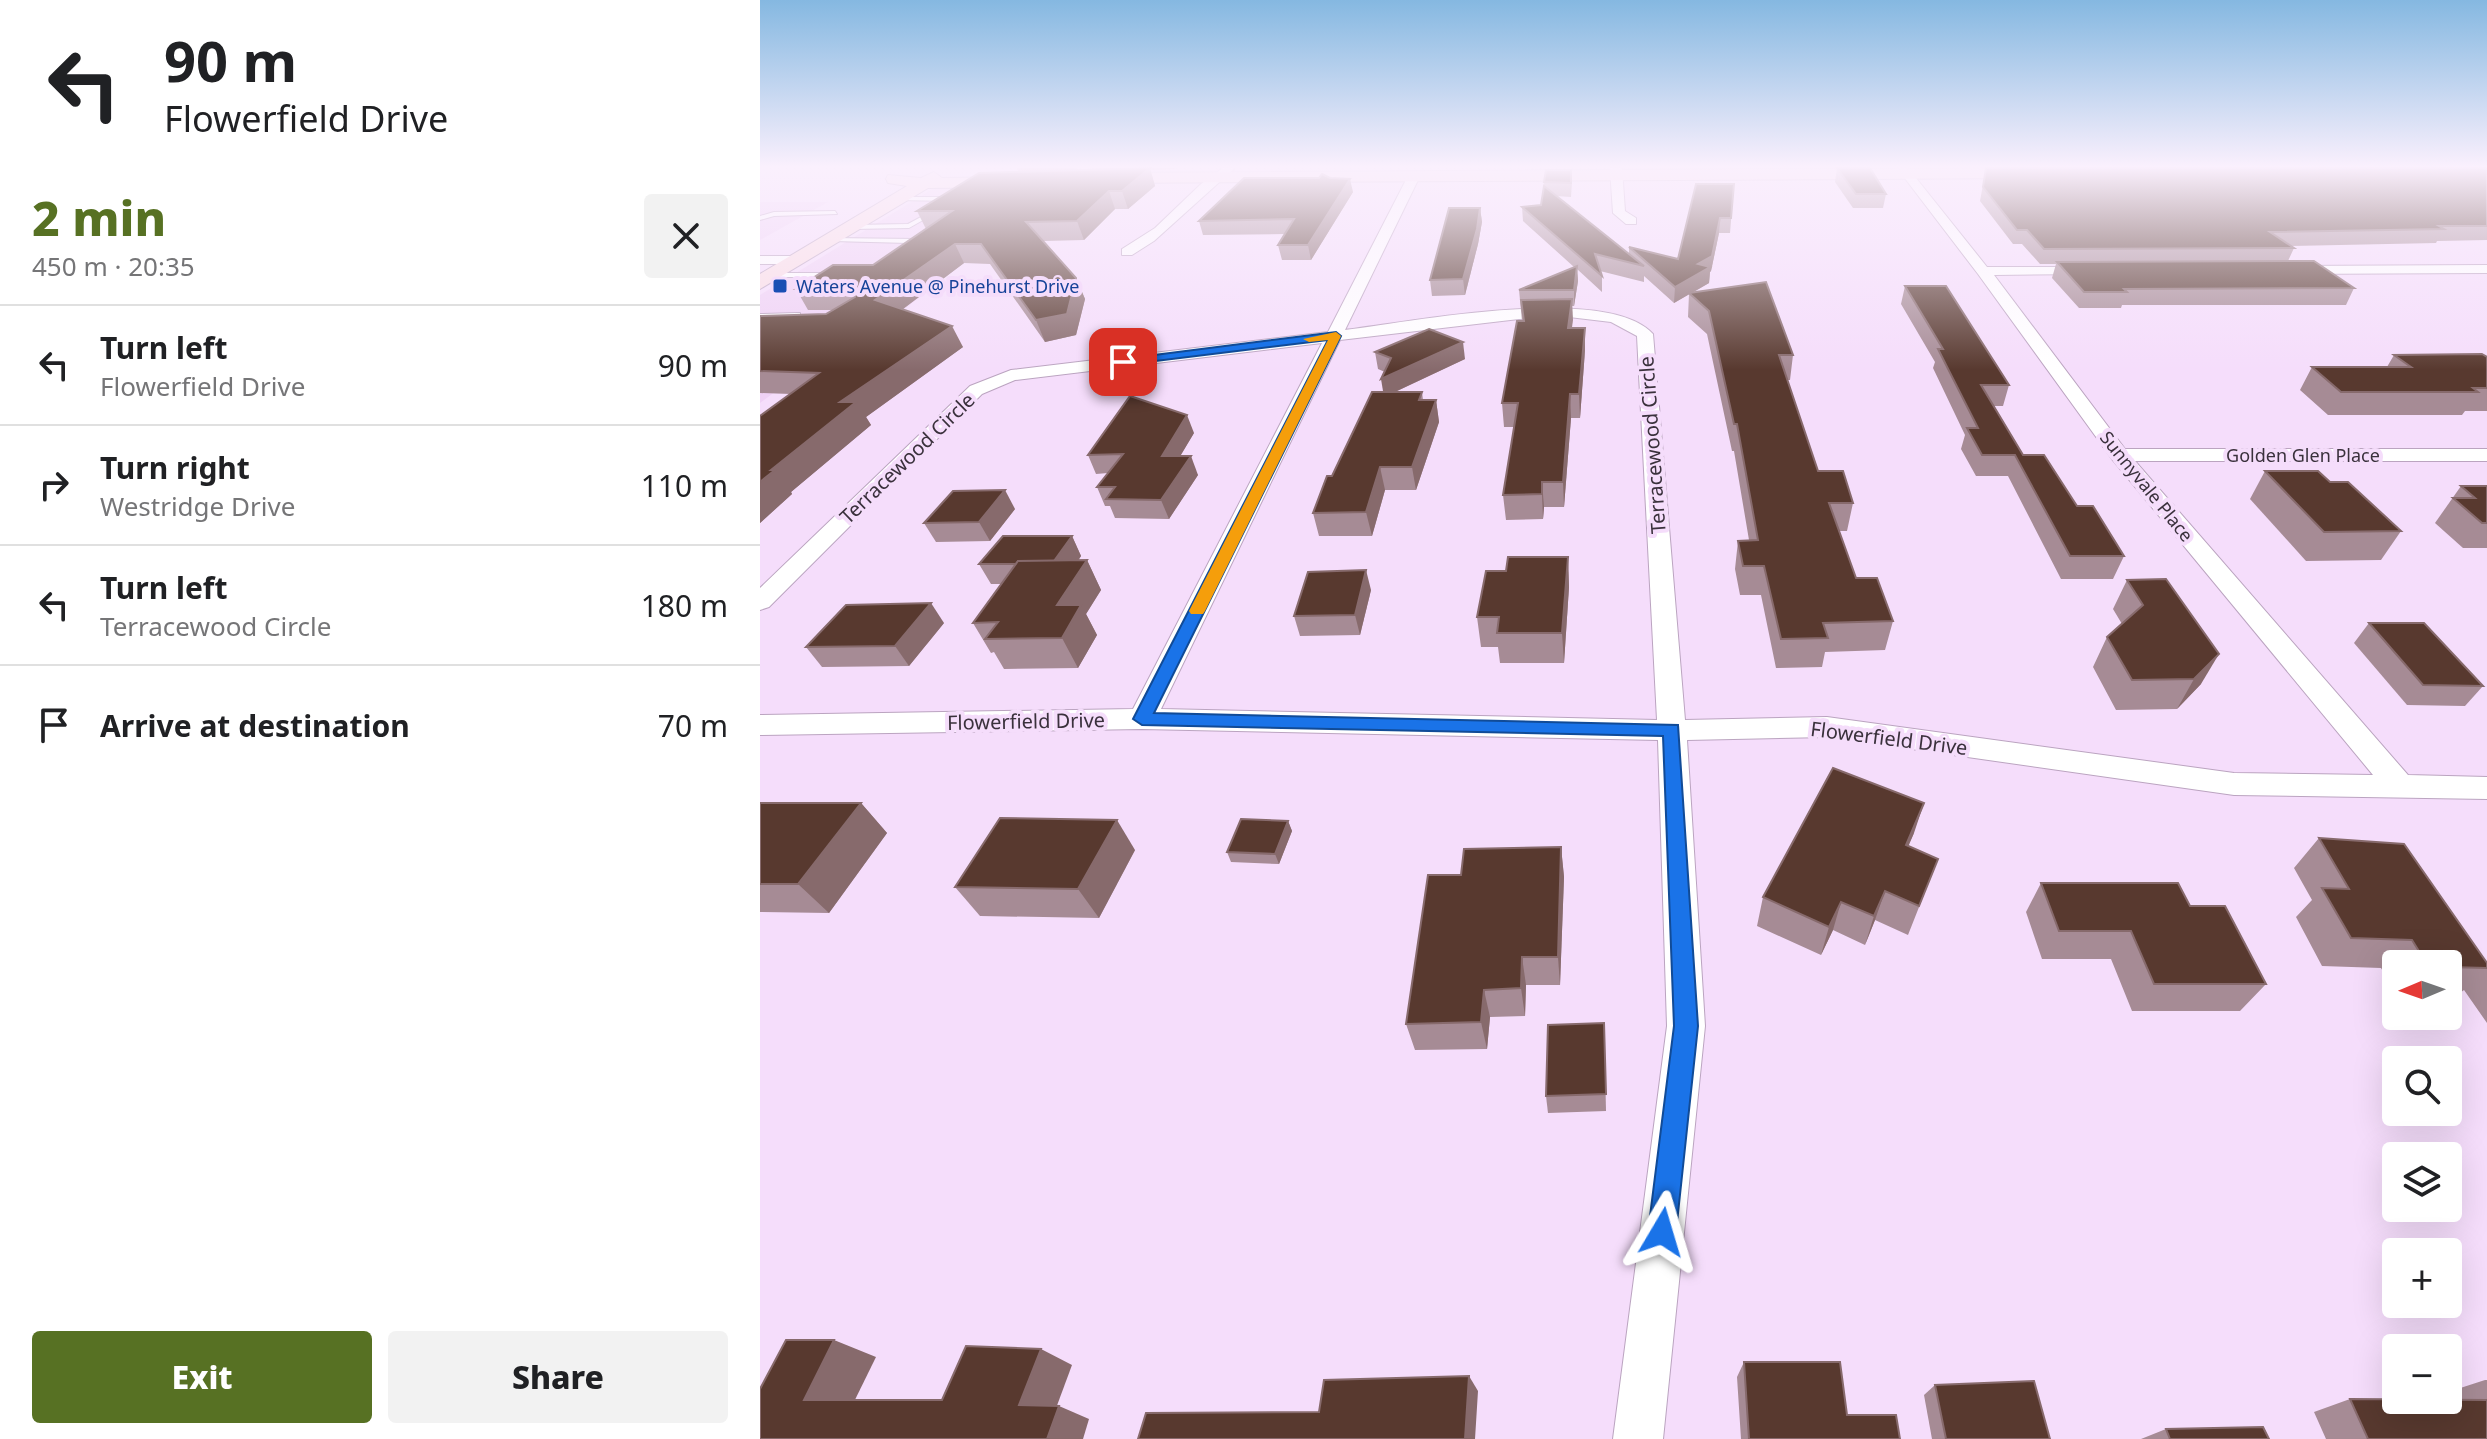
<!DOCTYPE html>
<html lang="en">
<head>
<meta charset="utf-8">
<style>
  :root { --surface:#fff; --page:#f2f2f2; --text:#202124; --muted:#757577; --line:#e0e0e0; --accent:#577123 }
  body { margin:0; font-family:"Noto Sans",sans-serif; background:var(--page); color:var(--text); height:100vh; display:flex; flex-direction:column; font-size:30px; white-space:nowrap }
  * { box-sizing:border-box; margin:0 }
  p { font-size:26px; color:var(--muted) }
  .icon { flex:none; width:44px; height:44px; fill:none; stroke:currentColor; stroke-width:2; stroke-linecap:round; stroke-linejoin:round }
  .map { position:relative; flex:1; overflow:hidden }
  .details { display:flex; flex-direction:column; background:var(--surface); width:760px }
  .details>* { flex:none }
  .hud { background:#fff; color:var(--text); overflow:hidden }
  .needle { width:52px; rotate:268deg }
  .controls { position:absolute; left:1622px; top:950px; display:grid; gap:16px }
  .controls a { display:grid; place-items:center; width:80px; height:80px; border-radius:8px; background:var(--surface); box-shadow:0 8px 32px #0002; font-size:40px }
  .pin { position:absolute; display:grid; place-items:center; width:68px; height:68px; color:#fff; margin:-34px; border-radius:16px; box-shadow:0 4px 12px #0006 }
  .me { position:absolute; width:88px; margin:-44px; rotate:7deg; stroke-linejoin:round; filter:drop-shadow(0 0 6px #0008) }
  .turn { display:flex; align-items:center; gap:28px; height:168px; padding:0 32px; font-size:36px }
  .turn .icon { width:104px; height:104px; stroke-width:2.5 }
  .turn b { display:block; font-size:56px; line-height:68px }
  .round { display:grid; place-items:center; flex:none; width:84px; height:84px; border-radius:8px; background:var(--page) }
  .headline { display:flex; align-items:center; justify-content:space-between; height:136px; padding:0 32px }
  h1 { font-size:48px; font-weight:800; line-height:60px; color:var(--accent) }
  .cta { display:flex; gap:16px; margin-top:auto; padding:16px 32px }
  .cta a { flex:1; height:92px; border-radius:8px; background:var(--accent); color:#fff; font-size:32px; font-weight:800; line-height:92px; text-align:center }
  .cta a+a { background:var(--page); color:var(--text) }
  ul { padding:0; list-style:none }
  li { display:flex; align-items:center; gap:24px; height:120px; padding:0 32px; border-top:2px solid var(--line) }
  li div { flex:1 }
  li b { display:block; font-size:30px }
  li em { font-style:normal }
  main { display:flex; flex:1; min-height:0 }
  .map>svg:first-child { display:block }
  .built { fill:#efd1f5 }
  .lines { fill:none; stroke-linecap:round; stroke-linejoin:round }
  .lane-casing { stroke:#bba4c0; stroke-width:2 }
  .street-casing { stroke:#bba4c0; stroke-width:2 }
  .secondary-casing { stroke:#bba4c0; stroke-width:2 }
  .lane { fill:#fff; fill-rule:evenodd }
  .street { fill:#fff; fill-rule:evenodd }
  .secondary { fill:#fadde4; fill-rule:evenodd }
  .wall { fill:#a68b95 }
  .shaded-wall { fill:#876a6c }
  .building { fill:#58392f; stroke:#876a6c; stroke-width:2 }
  .route { fill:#1a73e8; stroke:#114b97; stroke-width:2 }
  .slow { fill:#f59e0b }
  .transit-dot { fill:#1a4fb4; stroke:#f5ddfb; stroke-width:3 }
  .labels { text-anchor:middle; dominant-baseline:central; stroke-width:8; stroke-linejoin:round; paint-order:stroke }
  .far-transit-label { font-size:18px; fill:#164399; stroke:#f5ddfb; text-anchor:start }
  .far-street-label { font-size:18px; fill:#3a313c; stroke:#f5ddfb }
  .street-label { font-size:20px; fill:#3a313c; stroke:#f5ddfb }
</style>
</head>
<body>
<main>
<section class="details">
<div class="hud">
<div class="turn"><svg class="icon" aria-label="left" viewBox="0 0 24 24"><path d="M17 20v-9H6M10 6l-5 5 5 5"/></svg><div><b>90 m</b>Flowerfield Drive</div></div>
</div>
<div class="headline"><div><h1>2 min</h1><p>450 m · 20:35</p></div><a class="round"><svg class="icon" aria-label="close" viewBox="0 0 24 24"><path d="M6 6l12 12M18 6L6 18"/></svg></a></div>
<ul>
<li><svg class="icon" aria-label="left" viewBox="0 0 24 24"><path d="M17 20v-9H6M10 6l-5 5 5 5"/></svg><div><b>Turn left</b><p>Flowerfield Drive</p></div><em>90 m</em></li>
<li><svg class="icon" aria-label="right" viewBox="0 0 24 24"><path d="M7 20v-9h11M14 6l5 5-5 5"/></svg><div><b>Turn right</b><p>Westridge Drive</p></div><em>110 m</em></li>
<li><svg class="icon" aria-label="left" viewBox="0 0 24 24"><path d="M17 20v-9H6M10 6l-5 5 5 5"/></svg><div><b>Turn left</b><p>Terracewood Circle</p></div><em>180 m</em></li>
<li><svg class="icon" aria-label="arrive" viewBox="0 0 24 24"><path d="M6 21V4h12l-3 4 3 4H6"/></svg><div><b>Arrive at destination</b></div><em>70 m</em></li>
</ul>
<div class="cta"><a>Exit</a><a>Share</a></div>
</section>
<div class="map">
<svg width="1727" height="1439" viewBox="0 0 1727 1439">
  <rect width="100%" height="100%" fill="#f5ddfb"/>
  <g class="built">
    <path d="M309,181L124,325L104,326L0,403V295L179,185Z"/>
    <path d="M0,202H68L0,240Z"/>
  </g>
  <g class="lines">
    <defs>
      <g id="lane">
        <path d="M137,197H193L196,199L193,201L135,200Z"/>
        <path d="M174,210L179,211L149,228L92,229L89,227L92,225L148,224Z"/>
        <path d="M75,211L77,214L14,216L0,220V216L14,212Z"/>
        <path d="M70,238L156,239L159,241L146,251L143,249L149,243L72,241Z"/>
        <path d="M10,273H76L80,275L76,277H10Z"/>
        <path d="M37,313H40V317H0V314H3Z"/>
      </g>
      <g id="street">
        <path d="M463,168H475L394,241L372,255H362V249L395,228L441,184Z"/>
        <path d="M850,168H862L865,211L876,218V224H866L853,213Z"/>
        <path d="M1137,168H1148L1227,267H1335L1337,270L1330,274L1234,275L1365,449H1727V461H1375L1648,775L1727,777V799L1474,795L1067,737L927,740L945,1026L903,1439H853L907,1026L898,740L382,729L0,735V715L373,709L562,343L255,380L222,394L9,607L0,610V588L210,386L251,370L568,332L648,176L654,172L660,176L585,330C651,322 847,283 893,334L925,720L1067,717L1474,773L1613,775L1352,459L1218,274ZM809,317L851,322L877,336L897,720L401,709L580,340L759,319Z"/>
        <path d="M0,256H37L44,260L37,264H0Z"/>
        <path d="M1727,265V273L1528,274L1521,270L1528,266Z"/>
      </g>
      <g id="secondary">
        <path d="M1212,168H1280L1287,173L1279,178L339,183L331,178L339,173Z"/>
        <path d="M174,172L182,178L259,177L268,182L259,187L168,188L0,289V274L147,186L128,183L126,179L128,175L161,178Z"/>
      </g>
    </defs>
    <use href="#lane" class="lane-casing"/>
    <use href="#street" class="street-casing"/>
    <use href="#secondary" class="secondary-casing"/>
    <use href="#lane" class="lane"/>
    <use href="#street" class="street"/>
    <use href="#secondary" class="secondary"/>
  </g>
  <g class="wall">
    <path d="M257,168H318L315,171L332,170L331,168H416L414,169L390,170L395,186L368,209H355L324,240L283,241L316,278L325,299L316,335L285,342L230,264L204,263L143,309L203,347L106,417L111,425L31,492L32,494L0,523V416L31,394L0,393V316L66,314L73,310H48L36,289L113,265L166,229L157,211L259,172Z"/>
    <path d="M1077,168L1126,194L1123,208H1093L1075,182Z"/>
    <path d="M1226,168H1727V240L1677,241L1676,243L1531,246L1534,248L1528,261L1594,288L1586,305H1362L1361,308H1319L1292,278L1296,264H1280L1262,244H1253L1220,201Z"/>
    <path d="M784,182L812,183L811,197L796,196L869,254V247L918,259L974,184L970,233H959L951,271L950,272L949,283L932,293L1033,355L1030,380H1027L1058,471L1093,503L1087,531H1079L1096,578L1133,621L1125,650L1065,652L1062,667L1016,668L1001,595H980L975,569L978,541L989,540L974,451H972L947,334L928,317L929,294L914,303L884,276V282L840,271L842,276V292L817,269L818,281L814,306H812V328L825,350L820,418H811L804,507H784L783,519L746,520L743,495L754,427H744L742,403L762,321L759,290L814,267L763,221L762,207L781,205Z"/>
    <path d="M593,192L551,260H522L518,245L525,234L443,235L439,221Z"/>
    <path d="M720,208L722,222L718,244L705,295L672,296L670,280Z"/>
    <path d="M1145,286L1249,385L1243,406H1234L1263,455L1317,506L1364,556L1353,579H1301L1248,476H1216L1201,449L1205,435L1173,368L1175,362L1141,304Z"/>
    <path d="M615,352L705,359L635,392H662L663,400H676L679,422L656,490H625L612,536H559L553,513L572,476L623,392L625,372L618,369Z"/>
    <path d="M1634,355L1727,357V411H1705L1702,415H1568L1540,390L1552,367H1627Z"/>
    <path d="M434,433L420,456L438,475L409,519L355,518L350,506H345L337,487L348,473L336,474L328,455Z"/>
    <path d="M1505,471L1570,482L1641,531L1621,560L1546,561L1490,499Z"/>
    <path d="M1701,486H1727V548H1703L1675,523Z"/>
    <path d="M255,509L230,541L176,542L164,523Z"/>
    <path d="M312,536L321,556L318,561L327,560L341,590L326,614L337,635L318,668L244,669L234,652L231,653L213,623L241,584H231L219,564Z"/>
    <path d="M808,557L809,587L804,663H740L738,647H721L717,617L746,571Z"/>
    <path d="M1367,580L1441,684L1417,709L1356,710L1333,667L1347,637L1362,624L1353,609Z"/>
    <path d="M611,590L600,635L540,636L534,616Z"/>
    <path d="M184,623L149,666L62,667L46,647Z"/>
    <path d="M1609,623L1723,686L1705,706L1647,705L1594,643Z"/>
    <path d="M0,803H101L127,833L69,913L0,912Z"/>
    <path d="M528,821L532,831L519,864L471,862L467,852Z"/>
    <path d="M1154,833L1148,846L1178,859L1148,935L1115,920L1105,945L1073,930L1061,955L997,926L1003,897Z"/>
    <path d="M1559,838L1727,963V1023L1704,990L1696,996H1688V964H1636V993L1621,968L1562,966L1536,917L1552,900L1534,868Z"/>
    <path d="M801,847L804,877L800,985H766L765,1016L730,1017L727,1049L655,1050L646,1024L701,875Z"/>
    <path d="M375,850L339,918L220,916L195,887Z"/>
    <path d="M1281,883L1430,906L1506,984L1480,1011H1372L1351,959H1282L1266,912Z"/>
    <path d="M844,1023L846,1111L788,1113L786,1096Z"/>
    <path d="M984,1362L1087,1415L1140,1439H981L977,1377Z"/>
    <path d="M1725,1380H1727V1439H1566L1554,1412L1590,1399L1688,1400V1392Z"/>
    <path d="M1175,1385L1290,1439H1172L1164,1395Z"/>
    <path d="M1406,1429L1509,1439H1381Z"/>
  </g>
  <g class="shaded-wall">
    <path d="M390,168L395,186L368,209L362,191Z"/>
    <path d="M590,179L593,192L551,260L548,245Z"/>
    <path d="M349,191L355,209L324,240L317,221Z"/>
    <path d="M720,208L722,222L718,244L705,295L703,279Z"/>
    <path d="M960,218L959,233L951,271L950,272L949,283L914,303L915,287Z"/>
    <path d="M195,244L204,263L127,321L115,300Z"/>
    <path d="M817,266L818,281L814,306V290Z"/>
    <path d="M316,278L325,299L316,335L285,342L276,320Z"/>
    <path d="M812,299L813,320L809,350L808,328Z"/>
    <path d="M192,326L203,347L106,417L111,425L31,492L32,494L0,523V482L11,470L80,402Z"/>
    <path d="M825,328V350L820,418L819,394Z"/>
    <path d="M703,342L705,359L624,397L621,379Z"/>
    <path d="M810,394L811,418L804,507L803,482Z"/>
    <path d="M676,400L679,422L656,490L652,467Z"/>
    <path d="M427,415L434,433L409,475L402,456Z"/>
    <path d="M431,456L438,475L409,519L401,500Z"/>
    <path d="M620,467L625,490L612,536L606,512Z"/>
    <path d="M782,482L784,507L783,519L782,494Z"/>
    <path d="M245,490L255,509L230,541L219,522Z"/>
    <path d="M312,536L321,556L302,584L291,564Z"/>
    <path d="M808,557L809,587L804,663L802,633Z"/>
    <path d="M327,560L341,590L326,614L337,635L318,668L302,638L297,605Z"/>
    <path d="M606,570L611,590L600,635L595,615Z"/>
    <path d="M171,603L184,623L149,666L135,646Z"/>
    <path d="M1459,654L1441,684L1417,709L1434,679Z"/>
    <path d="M101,803L127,833L69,913L38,884Z"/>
    <path d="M1164,803L1154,833L1136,875L1146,845Z"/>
    <path d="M357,820L375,850L339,918L318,889Z"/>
    <path d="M528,821L532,831L519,864L515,854Z"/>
    <path d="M801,847L804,877L800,985L798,957Z"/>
    <path d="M1125,891L1115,920L1105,945L1114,916Z"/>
    <path d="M1081,902L1073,930L1061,955L1069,927Z"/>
    <path d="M762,957L766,985L765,1016L761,988Z"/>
    <path d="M724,990L730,1017L727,1049L721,1022Z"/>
    <path d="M74,1340L116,1357L88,1414L44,1400Z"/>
    <path d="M281,1349L312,1365L292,1419L259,1405Z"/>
    <path d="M709,1376L718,1391L715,1439H705Z"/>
    <path d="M299,1406L329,1419L323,1439H287Z"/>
  </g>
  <g class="building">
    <path d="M390,168L362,191H349L317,221L266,222L316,278L307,314L276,320L221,244H195L115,300L192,326L80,402H96L11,470H15L0,482V416L59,373L0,371V316L66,314L95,297V289H36L73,265H113L192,211H157L219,173Z"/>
    <path d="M1077,168H1110L1126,194H1096Z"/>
    <path d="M1226,168H1727V226H1679L1684,229L1510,232L1534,248L1284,249L1267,230H1257L1223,187Z"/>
    <path d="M786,170H811V183L784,182Z"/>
    <path d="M562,174L570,178L590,179L548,245H518L534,219L439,221L484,178H559Z"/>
    <path d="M936,184H974L971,218H960L952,256L938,264L950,267L915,287L869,247L918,259Z"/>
    <path d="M784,186L884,266L835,254L842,276L762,207L781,205Z"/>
    <path d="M689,208H720L717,229L703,279L670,280Z"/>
    <path d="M1554,261L1594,288L1364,289L1367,292H1324L1297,262Z"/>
    <path d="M817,266L814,290H759Z"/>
    <path d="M1006,282L1033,355H1019L1058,471H1083L1093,503H1069L1096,578H1117L1133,621L1063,623L1068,638L1021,639L1004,566H983L978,541L998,540L977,424H974L949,311L929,293Z"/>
    <path d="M1145,286H1186L1249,385H1221L1263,455H1284L1317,506H1333L1364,556H1310L1255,455H1222L1207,428H1218L1178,349H1183Z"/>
    <path d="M812,299L808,328H825L819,394H810L803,482H782V494L743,495L758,403H742L757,321H764L761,300Z"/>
    <path d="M669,329L703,342L621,379L631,358L615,352Z"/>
    <path d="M1722,354L1727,357V388H1713L1718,392H1581L1552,367H1651L1634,355Z"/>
    <path d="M612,392H662L659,400H676L652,467H620L606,512L553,513L567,476H572Z"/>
    <path d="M370,396L427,415L402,456H431L401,500L346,499L355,487H337L363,454L328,455Z"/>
    <path d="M1505,471H1558L1570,482H1588L1641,531L1564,532Z"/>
    <path d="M1701,486H1727V523H1722L1693,498H1715Z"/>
    <path d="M245,490L219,522L164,523L193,491Z"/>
    <path d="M243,536H312L294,561H258L256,564H219Z"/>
    <path d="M748,557H808L802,633H737L739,617H717L726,571H746Z"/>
    <path d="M327,560L297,605H321L302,638L225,639L238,622L213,623L258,561Z"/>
    <path d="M606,570L595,615L534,616L548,572Z"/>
    <path d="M1406,579L1459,654L1434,679L1372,680L1347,637L1383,605L1367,580Z"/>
    <path d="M171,603L135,646L46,647L86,605Z"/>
    <path d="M1609,623H1664L1723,686L1663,685Z"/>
    <path d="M1073,768L1164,803L1146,845L1178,859L1159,906L1125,891L1114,916L1081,902L1069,927L1003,897Z"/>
    <path d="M0,803H101L38,884H0Z"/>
    <path d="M240,818L357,820L318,889L195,887Z"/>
    <path d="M481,819L528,821L515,854L467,852Z"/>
    <path d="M1559,838L1644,844L1727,963V968L1688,967V964H1667L1652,940L1591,938L1562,888L1589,889Z"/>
    <path d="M801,847L798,957H762L761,988L724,990L721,1022L646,1024L668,875H701L704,849Z"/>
    <path d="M1281,883H1418L1430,906H1465L1506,984H1394L1371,931H1299Z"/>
    <path d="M844,1023L846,1094L786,1096L788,1025Z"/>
    <path d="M26,1340H74L44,1400H182L206,1346L281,1349L259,1405L299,1406L287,1439H0V1389Z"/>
    <path d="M984,1362H1080L1087,1415H1136L1140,1439H989Z"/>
    <path d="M709,1376L705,1439H378L386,1413L559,1412L564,1380Z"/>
    <path d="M1274,1381L1290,1439H1186L1175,1385Z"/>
    <path d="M1590,1399L1727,1400V1439H1608Z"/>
    <path d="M1503,1427L1509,1439H1410L1406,1429Z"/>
  </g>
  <linearGradient id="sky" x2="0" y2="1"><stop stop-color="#85b8e1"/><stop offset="0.45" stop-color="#faf0fd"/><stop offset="1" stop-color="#faf0fd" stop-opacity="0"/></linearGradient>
  <rect width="1727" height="370" fill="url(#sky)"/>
  <path class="route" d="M576,332L581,336L394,713L918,725L938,1026L916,1232L912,1242L902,1246L892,1242L888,1232L914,1026L903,736L382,725L373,719L568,340L363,365L358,362L363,359Z"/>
  <path class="slow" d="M576,332L581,336L445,611L443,614H431L429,611L568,340L549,342L543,339Z"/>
  <rect class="transit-dot" x="12" y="278" width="16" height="16" rx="4"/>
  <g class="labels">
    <g class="far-transit-label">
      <text x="36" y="286">Waters Avenue @ Pinehurst Drive</text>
    </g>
    <g class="far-street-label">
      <text x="1543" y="455">Golden Glen Place</text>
      <text transform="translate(1387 486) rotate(51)">Sunnyvale Place</text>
    </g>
    <g class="street-label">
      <text transform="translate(892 445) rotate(-94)">Terracewood Circle</text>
      <text transform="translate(147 458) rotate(-44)">Terracewood Circle</text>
      <text transform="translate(266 721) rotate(-1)">Flowerfield Drive</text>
      <text transform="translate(1129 738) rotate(7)">Flowerfield Drive</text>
    </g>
  </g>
</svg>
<div class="controls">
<a><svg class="needle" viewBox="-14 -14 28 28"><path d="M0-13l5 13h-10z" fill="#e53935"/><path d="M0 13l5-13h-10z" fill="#757577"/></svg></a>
<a><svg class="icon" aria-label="search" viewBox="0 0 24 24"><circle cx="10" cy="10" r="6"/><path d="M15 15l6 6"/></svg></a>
<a><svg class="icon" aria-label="layers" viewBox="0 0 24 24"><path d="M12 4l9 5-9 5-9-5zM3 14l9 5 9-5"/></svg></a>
<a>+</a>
<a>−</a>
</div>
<div class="pin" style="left:363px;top:362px;background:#d93025"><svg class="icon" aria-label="arrive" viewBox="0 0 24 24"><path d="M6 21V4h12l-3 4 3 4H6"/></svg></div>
<svg class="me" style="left:902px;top:1232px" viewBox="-20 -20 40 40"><path d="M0-17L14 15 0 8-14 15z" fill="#1a73e8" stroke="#fff" stroke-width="4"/></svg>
</div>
</main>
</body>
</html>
